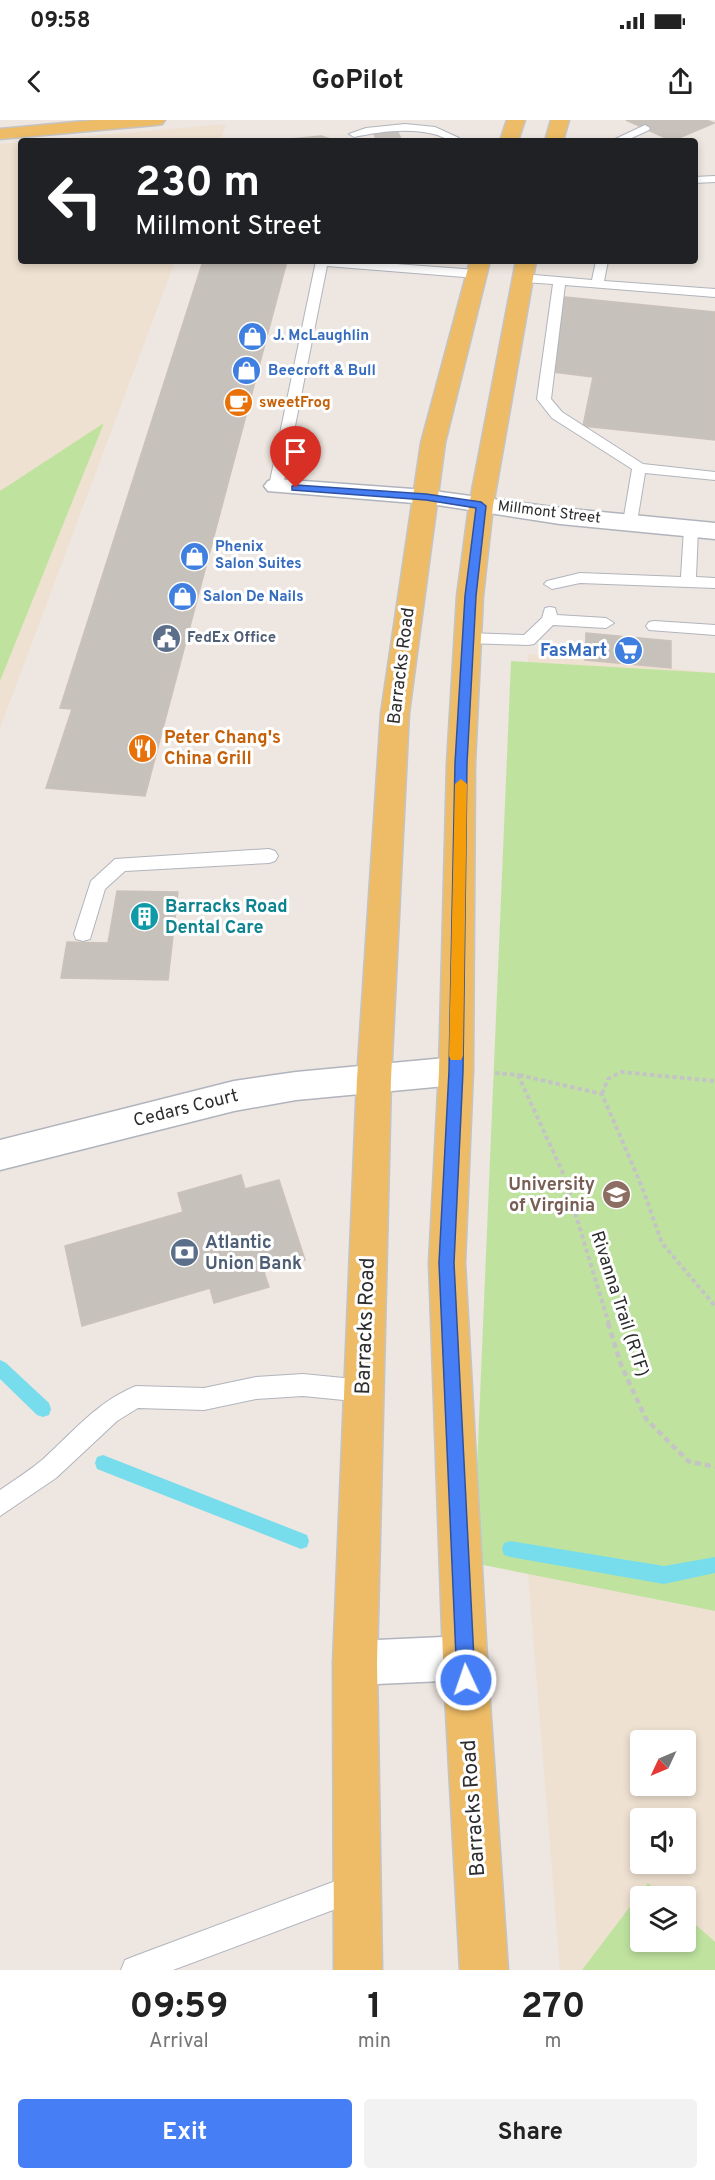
<!DOCTYPE html>
<html lang="en">
<head>
<meta charset="utf-8">
<style>
  :root { --surface:#fff; --page:#f2f2f2; --text:#222; --muted:#767676; --accent:#467ef6 }
  body { margin:0; font-family:Overpass,sans-serif; background:var(--page); color:var(--text); height:100vh; display:flex; flex-direction:column; font-size:22px; white-space:nowrap }
  * { box-sizing:border-box; margin:0 }
  p { font-size:20px; color:var(--muted) }
  .icon { flex:none; width:33px; height:33px; fill:none; stroke:currentColor; stroke-width:2; stroke-linecap:round; stroke-linejoin:round }
  .map { position:relative; height:1850px; overflow:hidden }
  .sheet { display:flex; flex-direction:column; background:var(--surface); flex:1 }
  .sheet>* { flex:none }
  .guide { position:absolute; left:18px; top:18px; width:680px; height:126px; border-radius:6px; box-shadow:0 3px 9px #0003; background:#202124; color:#fff; overflow:hidden }
  .needle { width:39px; rotate:226deg }
  .tools { position:absolute; left:630px; top:1610px; display:grid; gap:12px }
  .tools a { display:grid; place-items:center; width:66px; height:66px; border-radius:6px; background:var(--surface); box-shadow:0 3px 9px #0003; font-size:30px }
  .pin { position:absolute; display:grid; place-items:center; width:51px; height:51px; color:#fff; margin:-62px -26px; border-radius:50% 50% 50% 0; rotate:-45deg; box-shadow:0 0 6px #0007 }
  .pin .icon { rotate:45deg }
  .me { position:absolute; width:66px; margin:-33px; rotate:357deg; stroke-linejoin:round; filter:drop-shadow(0 0 4px #0008) }
  .turn { display:flex; align-items:center; gap:21px; height:126px; padding:0 18px; font-size:27px }
  .turn .icon { width:78px; height:78px; stroke-width:2.5 }
  .turn b { display:block; font-size:42px; line-height:51px }
  .eta { display:flex; justify-content:space-evenly; align-items:center; height:102px; text-align:center }
  .eta b { font-size:36px; font-weight:700; line-height:42px }
  .primary-button { display:flex; gap:12px; margin-top:auto; padding:12px 18px }
  .primary-button a { flex:1; height:69px; border-radius:6px; background:var(--accent); color:#fff; font-size:24px; font-weight:700; line-height:69px; text-align:center }
  .primary-button a+a { background:var(--page); color:var(--text) }
  .status { display:flex; justify-content:space-between; align-items:center; height:42px; padding:0 30px; background:var(--surface); direction:ltr }
  .status svg { height:16px; fill:currentColor }
  header { display:flex; justify-content:space-between; align-items:center; height:78px; padding:0 18px; background:var(--surface); font-size:27px; font-weight:700 }
  .map>svg:first-child { display:block }
  .education { fill:#efe1d1; fill-rule:evenodd }
  .green { fill:#bfe39f }
  .lines { fill:none; stroke-linecap:round; stroke-linejoin:round }
  .stream { fill:#77ddec; fill-rule:evenodd }
  .building { fill:#c7c1bb; stroke:#cac2ba; stroke-width:1.5 }
  .lane-casing { stroke:#b0b4bd; stroke-width:2 }
  .street-casing { stroke:#b0b4bd; stroke-width:3 }
  .secondary-casing { stroke:#b0b4bd; stroke-width:3 }
  .primary-casing { stroke:#c4c4c4; stroke-width:3 }
  .path-far1 { stroke:#c4c4c4; stroke-width:4; stroke-dasharray:4.5 3; stroke-linecap:butt }
  .path { stroke:#c4c4c4; stroke-width:4.5; stroke-dasharray:6 4; stroke-linecap:butt }
  .lane { fill:#fff; fill-rule:evenodd }
  .street { fill:#fff; fill-rule:evenodd }
  .secondary { fill:#fff; fill-rule:evenodd }
  .primary { fill:#eebc66; fill-rule:evenodd }
  .route { fill:#467ef6; stroke:#2e52a0; stroke-width:1.5 }
  .slow { fill:#f59e0b }
  .labels { text-anchor:middle; dominant-baseline:central; stroke-width:6; stroke-linejoin:round; paint-order:stroke }
  .far-shop-label { font-size:15px; font-weight:bold; fill:#366cbe; stroke:#fff; text-anchor:start }
  .far-food-label { font-size:15px; font-weight:bold; fill:#c56008; stroke:#fff; text-anchor:start }
  .far-street-label { font-size:15px; fill:#2d2d2d; stroke:#fff }
  .far-service-label { font-size:15px; font-weight:bold; fill:#4e5e75; stroke:#fff; text-anchor:start }
  .shop-label { font-size:18px; font-weight:bold; fill:#366cbe; stroke:#fff; text-anchor:end }
  .street-label { font-size:18px; fill:#2d2d2d; stroke:#fff }
  .food-label { font-size:18px; font-weight:bold; fill:#c56008; stroke:#fff; text-anchor:start }
  .culture-label { font-size:18px; font-weight:bold; fill:#0d838f; stroke:#fff; text-anchor:start }
  .education-label { font-size:18px; font-weight:bold; fill:#785e54; stroke:#fff; text-anchor:end }
  .service-label { font-size:18px; font-weight:bold; fill:#4e5e75; stroke:#fff; text-anchor:start }
  .near-street-label { font-size:21px; fill:#2d2d2d; stroke:#fff }
</style>
</head>
<body>
<div class="status"><b>09:58</b><svg viewBox="0 0 49 12"><path d="M0 12V9h3v3zM5 12V6h3v6zM10 12V3h3v9zM15 12V0h3v12zM26 1h20v11H26zM47 4h2v5h-2z"/></svg></div>
<header><svg class="icon" aria-label="back" viewBox="0 0 24 24"><path d="M15 5l-7 7 7 7"/></svg>GoPilot<svg class="icon" aria-label="share" viewBox="0 0 24 24"><path d="M12 15V3M7 8l5-5 5 5M5 13v7h14v-7"/></svg></header>
<div class="map">
<svg width="715" height="1850" viewBox="0 0 715 1850">
  <rect width="100%" height="100%" fill="#eee6e0"/>
  <g class="education">
    <path d="M226,4L220,21H34Z"/>
    <path d="M21,22V141H175L0,608V24Z"/>
    <path d="M528,534L715,553V1850H560L512,1256ZM640,1620H686V1665H640ZM640,1698H686V1743H640ZM640,1776H686V1821H640Z"/>
  </g>
  <g class="green">
    <path d="M104,303L0,561V371Z"/>
    <path d="M511,541L715,553V1491L473,1443Z"/>
    <path d="M648,1763L662,1776H640V1821H686V1796L715,1822V1850H582Z"/>
  </g>
  <g class="lines">
    <g class="stream">
      <path d="M0,1240L6,1243L49,1283L51,1289L49,1295L43,1297L37,1295L0,1259Z"/>
      <path d="M103,1335L307,1415L309,1421L307,1427L301,1429L97,1349L95,1343L97,1337Z"/>
      <path d="M510,1421L664,1446L715,1437V1453L664,1464L510,1437L504,1435L502,1429L504,1423Z"/>
    </g>
  </g>
  <g class="building">
    <path d="M626,0H706L714,3L672,21Z"/>
    <path d="M397,10L402,21H377L373,12Z"/>
    <path d="M321,16L337,21H270Z"/>
    <path d="M203,141H287L145,676L46,668L72,589L60,588Z"/>
    <path d="M565,177L715,192V320L583,306L593,257L553,252Z"/>
    <path d="M586,513L671,521V548L585,540Z"/>
    <path d="M117,771L178,772L168,860L61,858L67,822L108,823Z"/>
    <path d="M241,1055L245,1069L279,1060L305,1140L264,1152L269,1167L214,1183L210,1168L82,1206L65,1126L183,1092L178,1073Z"/>
  </g>
  <g class="lines">
    <defs>
      <g id="lane">
        <path d="M405,4L435,7L459,18L458,21C447,21 442,15 429,13C404,8 378,12 354,17L349,14L366,8Z"/>
        <path d="M645,5L650,8L649,10L625,21H611Z"/>
        <path d="M715,56V62L694,63V57Z"/>
        <path d="M316,141H355L477,150L483,154L477,158L327,146L283,366L276,370L269,366Z"/>
        <path d="M596,141H608L604,161L715,169V177L565,165L551,279L562,292L643,344L715,352V360L645,353L637,402L630,406L623,402L632,349L552,298L537,279L553,164L523,162L517,158L523,154L592,160Z"/>
        <path d="M691,404L698,409L696,457L715,458V468L580,463L552,469L544,464L547,461L580,453L681,457L684,409Z"/>
        <path d="M550,487L555,488L557,495L606,498L614,503L606,508L553,505L534,524L528,525L468,523L460,518L468,513L524,515L542,498L545,488Z"/>
        <path d="M654,501L715,505V515L649,510L646,506L649,502Z"/>
        <path d="M269,729L275,731L278,736L275,741L269,743L125,751L105,769L90,819L83,821L76,819L74,814L91,761L115,739Z"/>
        <path d="M303,1254L364,1260L372,1263L375,1271L372,1279L364,1282L303,1276L256,1279L204,1290L138,1288L117,1301L56,1358L0,1396V1370C14,1360 29,1351 42,1340C72,1313 98,1281 136,1266L204,1268L256,1257Z"/>
        <path d="M357,1753L367,1757L371,1767L367,1777L357,1781L173,1850H121L125,1840L135,1836Z"/>
      </g>
      <g id="street">
        <path d="M276,359L426,370L434,372L438,377L434,382L426,384L268,371L264,366L268,361Z"/>
        <path d="M456,937L468,941L473,951L468,961L456,965L296,980L234,991L0,1050V1020L234,961L296,952Z"/>
        <path d="M465,1516L480,1523L487,1538L480,1553L465,1560L355,1565L340,1558L333,1543L340,1528L355,1521Z"/>
      </g>
      <path id="secondary" d="M426,370L560,388L715,403V419L560,404L418,382L414,377L418,372Z"/>
      <g id="primary">
        <path d="M96,0H165L162,4L156,5L0,19V9Z"/>
        <path d="M507,0H525L518,21H500Z"/>
        <path d="M551,0H569L563,21H545Z"/>
        <path d="M470,141H490L445,323L409,593L391,959L377,1543L382,1850H334L333,1543L357,959L381,593L421,323Z"/>
        <path d="M516,141H536L493,386L483,476L475,643L473,951L465,1143L487,1538L508,1850H460L443,1538L429,1143L439,951L447,643L457,476L469,386Z"/>
      </g>
    </defs>
    <use href="#lane" class="lane-casing"/>
    <use href="#street" class="street-casing"/>
    <use href="#secondary" class="secondary-casing"/>
    <use href="#primary" class="primary-casing"/>
    <g class="path-far1">
      <path d="M495,953L518,955L563,1053L609,1204"/>
      <path d="M519,955L602,974L642,1067L662,1123L715,1186"/>
      <path d="M602,974L608,959L621,952L715,961"/>
    </g>
    <path class="path" d="M608,1203L621,1245L646,1299L688,1341L715,1347"/>
    <use href="#lane" class="lane"/>
    <use href="#street" class="street"/>
    <use href="#secondary" class="secondary"/>
    <use href="#primary" class="primary"/>
  </g>
  <path class="route" d="M296,365L426,374L481,382L486,386L476,476L467,643L463,951L454,1143L475,1560L472,1567L466,1569L460,1567L457,1560L439,1143L449,951L455,643L465,476L476,388L426,380L292,370V366Z"/>
  <path class="slow" d="M461,659L467,664L463,936L461,940H451L449,936L455,664Z"/>
  <defs>
    <symbol id="shop-disc" viewBox="-11 -11 22 22"><circle r="9.5" fill="#3f7fe0" stroke="#fff"/><path d="M-5-2.5h2.3a2.7 3.5 0 0 1 5.4 0H5L5.5 6h-11ZM-1.5-2.5h3a1.5 2.3 0 0 0-3 0Z" fill="#fff"/></symbol>
    <symbol id="cafe-disc" viewBox="-11 -11 22 22"><circle r="9.5" fill="#e8710a" stroke="#fff"/><path d="M-5.5-4.5H6V0H3Q3 3.5 0 3.5H-2.5Q-5.5 3.5-5.5 0ZM3-3.2v2h1.7v-2ZM-6 4.5H4V6H-6Z" fill="#fff"/></symbol>
    <symbol id="civic-disc" viewBox="-11 -11 22 22"><circle r="9.5" fill="#5c6f8a" stroke="#fff"/><path d="M-.6-6.5H3V-4.5H.6V-3L4-1V1h2V6H-6V1h2V-1L-.6-3ZM-1.2 2.5V6h2.4V2.5Z" fill="#fff"/></symbol>
    <symbol id="supermarket-disc" viewBox="-11 -11 22 22"><circle r="9.5" fill="#3f7fe0" stroke="#fff"/><path d="M-6-5.5h2.5l.6 2H6L4.5 2H-2.5L-4.4-4H-6ZM-1.5 3.2a1.3 1.3 0 1 0 .1 0ZM3 3.2a1.3 1.3 0 1 0 .1 0Z" fill="#fff"/></symbol>
    <symbol id="restaurant-disc" viewBox="-11 -11 22 22"><circle r="9.5" fill="#e8710a" stroke="#fff"/><path d="M-5-6h1v4h1v-4h1v4h1v-4h1v5L-1.5 .5V6h-2V.5L-5-1ZM5-6V6H3V1.5H1.5Q1.5-4 5-6Z" fill="#fff"/></symbol>
    <symbol id="building-disc" viewBox="-11 -11 22 22"><circle r="9.5" fill="#0f9aa8" stroke="#fff"/><path d="M-4-6H4V6H1V3H-1V6H-4ZM-2.5-4.3h1.7v1.8h-1.7ZM.8-4.3h1.7v1.8H.8ZM-2.5-1h1.7V.8h-1.7ZM.8-1h1.7V.8H.8Z" fill="#fff"/></symbol>
    <symbol id="university-disc" viewBox="-11 -11 22 22"><circle r="9.5" fill="#8d6e63" stroke="#fff"/><path d="M0-5L7-2L0 1L-7-2ZM-4 1L0 2.5L4 1V4Q0 6-4 4Z" fill="#fff"/></symbol>
    <symbol id="bank-disc" viewBox="-11 -11 22 22"><circle r="9.5" fill="#5c6f8a" stroke="#fff"/><path d="M-6-4H6V4H-6ZM0-2.3a2.3 2.3 0 1 0 0 4.6a2.3 2.3 0 1 0 0-4.6Z" fill="#fff"/></symbol>
  </defs>
  <g fill-rule="evenodd">
    <use href="#shop-disc" x="236" y="200" width="33" height="33"/>
    <use href="#shop-disc" x="230" y="234" width="33" height="33"/>
    <use href="#cafe-disc" x="222" y="266" width="33" height="33"/>
    <use href="#shop-disc" x="178" y="420" width="33" height="33"/>
    <use href="#shop-disc" x="166" y="460" width="33" height="33"/>
    <use href="#civic-disc" x="150" y="502" width="33" height="33"/>
    <use href="#supermarket-disc" x="612" y="514" width="33" height="33"/>
    <use href="#restaurant-disc" x="126" y="612" width="33" height="33"/>
    <use href="#building-disc" x="128" y="780" width="33" height="33"/>
    <use href="#university-disc" x="600" y="1058" width="33" height="33"/>
    <use href="#bank-disc" x="168" y="1116" width="33" height="33"/>
  </g>
  <g class="labels">
    <g class="far-shop-label">
      <text x="273" y="216">J. McLaughlin</text>
      <text x="268" y="251">Beecroft &amp; Bull</text>
      <text x="215" y="427">Phenix<tspan x="215" dy="17">Salon Suites</tspan></text>
      <text x="203" y="477">Salon De Nails</text>
    </g>
    <g class="far-food-label">
      <text x="259" y="283">sweetFrog</text>
    </g>
    <g class="far-street-label">
      <text transform="translate(549 393) rotate(7)">Millmont Street</text>
    </g>
    <g class="far-service-label">
      <text x="187" y="518">FedEx Office</text>
    </g>
    <g class="shop-label">
      <text x="607" y="531">FasMart</text>
    </g>
    <g class="street-label">
      <text transform="translate(402 546) rotate(-83)">Barracks Road</text>
      <text transform="translate(186 989) rotate(-14)">Cedars Court</text>
      <text transform="translate(619 1184) rotate(72)">Rivanna Trail (RTF)</text>
    </g>
    <g class="food-label">
      <text x="164" y="618">Peter Chang's<tspan x="164" dy="21">China Grill</tspan></text>
    </g>
    <g class="culture-label">
      <text x="165" y="787">Barracks Road<tspan x="165" dy="21">Dental Care</tspan></text>
    </g>
    <g class="education-label">
      <text x="595" y="1065">University<tspan x="595" dy="21">of Virginia</tspan></text>
    </g>
    <g class="service-label">
      <text x="205" y="1123">Atlantic<tspan x="205" dy="21">Union Bank</tspan></text>
    </g>
    <g class="near-street-label">
      <text transform="translate(366 1206) rotate(-88)">Barracks Road</text>
      <text transform="translate(474 1688) rotate(-94)">Barracks Road</text>
    </g>
  </g>
</svg>
<div class="tools">
<a><svg class="needle" viewBox="-14 -14 28 28"><path d="M0-13l5 13h-10z" fill="#e53935"/><path d="M0 13l5-13h-10z" fill="#767676"/></svg></a>
<a><svg class="icon" aria-label="sound" viewBox="0 0 24 24"><path d="M4 9h4l5-4v14l-5-4H4zM17 9q2 3 0 6"/></svg></a>
<a><svg class="icon" aria-label="layers" viewBox="0 0 24 24"><path d="M12 4l9 5-9 5-9-5zM3 14l9 5 9-5"/></svg></a>
</div>
<div class="pin" style="left:296px;top:368px;background:#d93025"><svg class="icon" aria-label="arrive" viewBox="0 0 24 24"><path d="M6 21V4h12l-3 4 3 4H6"/></svg></div>
<svg class="me" style="left:466px;top:1560px" viewBox="-20 -20 40 40"><circle r="17" fill="#467ef6" stroke="#fff" stroke-width="3"/><path d="M0-11L8 9 0 5-8 9z" fill="#fff"/></svg>
<div class="guide">
<div class="turn"><svg class="icon" aria-label="left" viewBox="0 0 24 24"><path d="M17 20v-9H6M10 6l-5 5 5 5"/></svg><div><b>230 m</b>Millmont Street</div></div>
</div>
</div>
<section class="sheet">
<div class="eta">
<div><b>09:59</b><p>Arrival</p></div>
<div><b>1</b><p>min</p></div>
<div><b>270</b><p>m</p></div>
</div>
<div class="primary-button"><a>Exit</a><a>Share</a></div>
</section>
</body>
</html>
